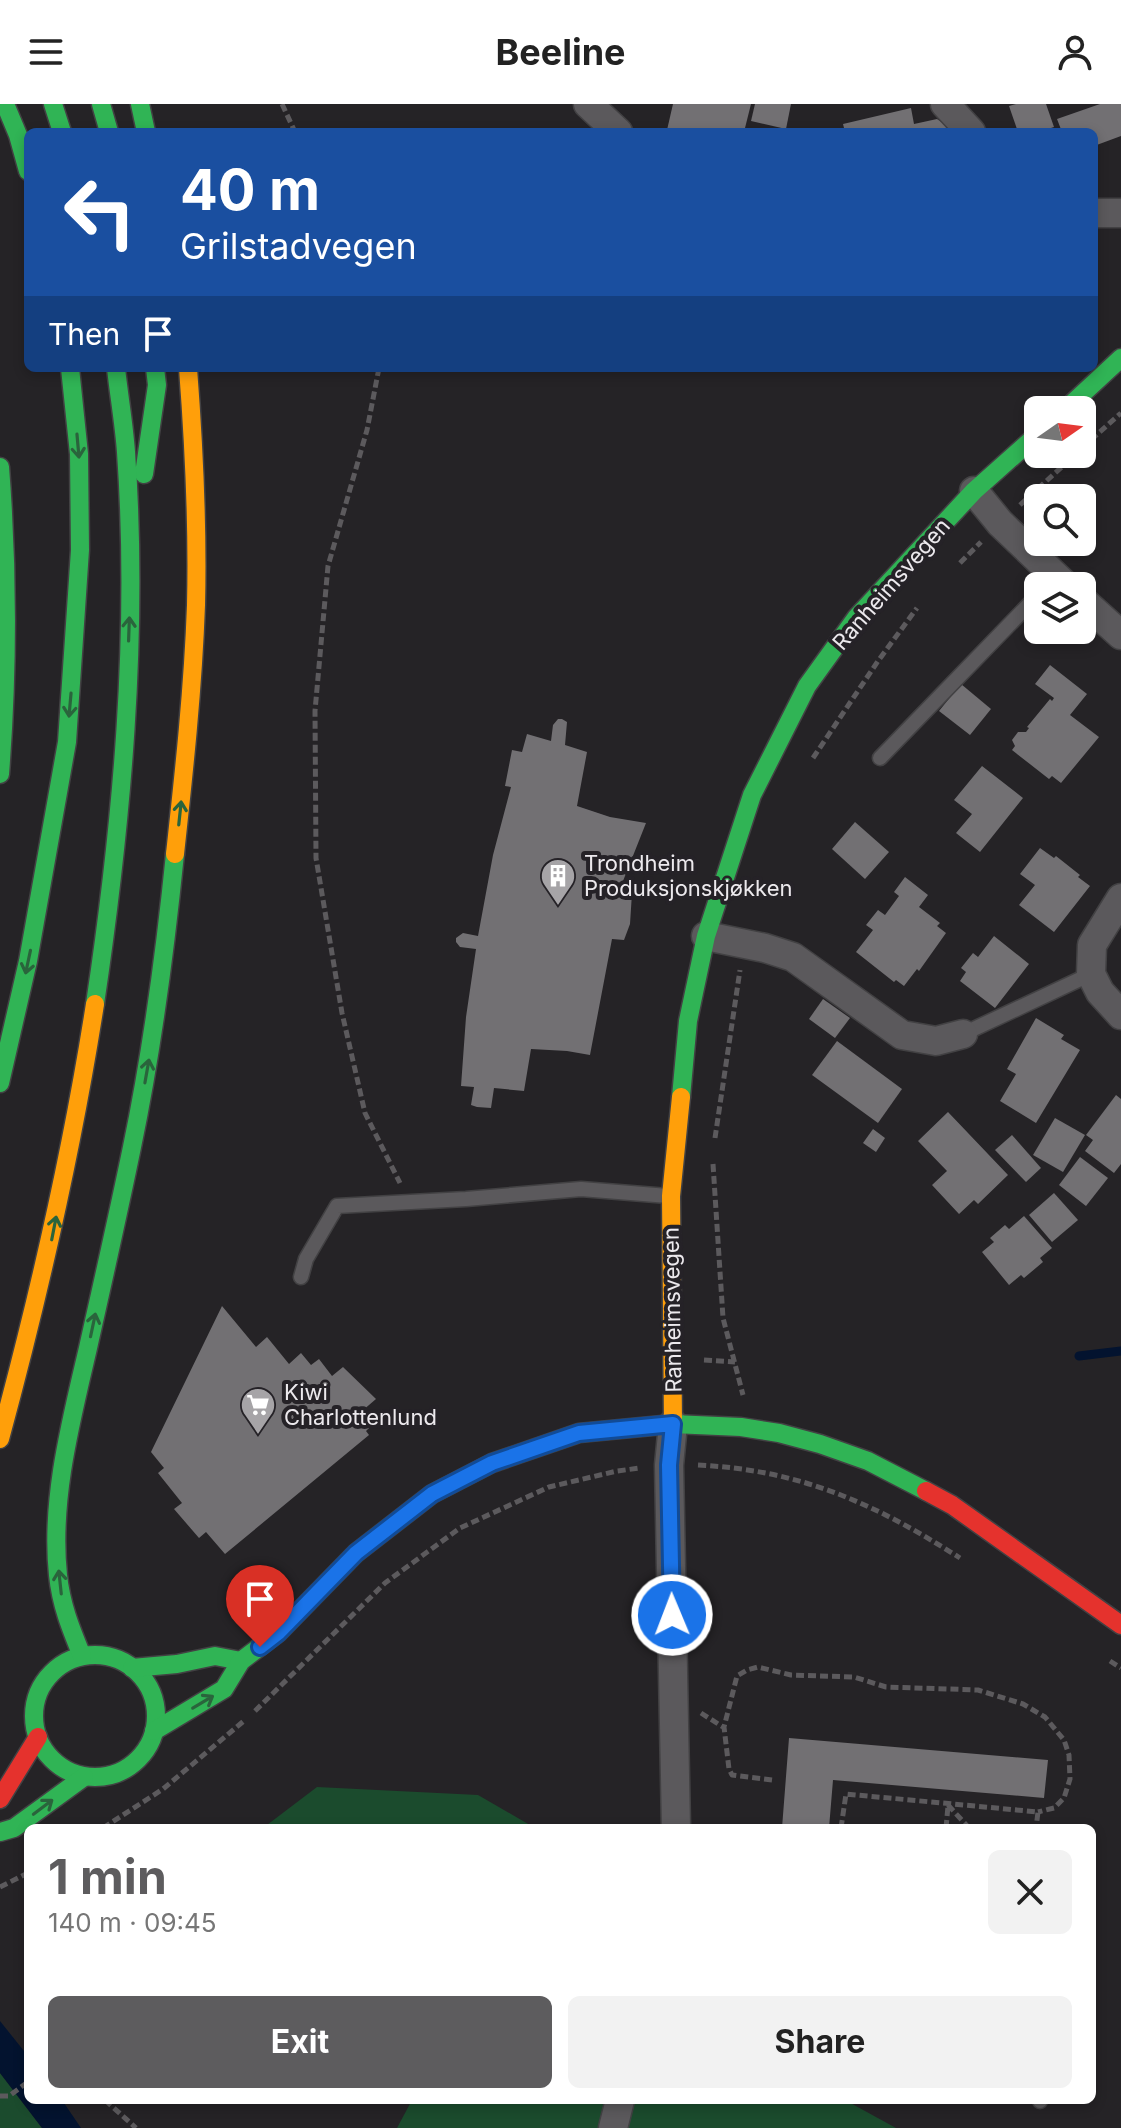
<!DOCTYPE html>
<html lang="en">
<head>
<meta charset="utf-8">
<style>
  :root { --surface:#fff; --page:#f2f2f2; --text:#222; --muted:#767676; --accent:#5d5c5e }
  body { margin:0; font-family:Inter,sans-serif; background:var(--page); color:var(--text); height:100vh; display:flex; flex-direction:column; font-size:30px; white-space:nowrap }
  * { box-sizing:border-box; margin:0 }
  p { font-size:26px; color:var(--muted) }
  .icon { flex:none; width:44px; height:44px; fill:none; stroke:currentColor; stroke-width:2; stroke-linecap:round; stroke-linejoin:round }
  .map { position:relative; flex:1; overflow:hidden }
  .panel { position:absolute; left:24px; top:1720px; width:1072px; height:280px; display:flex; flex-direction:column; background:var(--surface); border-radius:12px; box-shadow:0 4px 12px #0003 }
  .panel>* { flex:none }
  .banner { position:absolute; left:24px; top:24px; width:1074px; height:244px; border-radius:12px; box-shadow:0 4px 12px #0003; background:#1a4fa0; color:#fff; overflow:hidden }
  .needle { width:52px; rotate:76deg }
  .fabs { position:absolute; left:1024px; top:292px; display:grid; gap:16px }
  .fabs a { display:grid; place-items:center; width:72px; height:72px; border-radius:12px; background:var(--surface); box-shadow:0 4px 12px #0003; font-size:40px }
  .pin { position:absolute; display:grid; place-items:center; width:68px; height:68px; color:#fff; margin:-82px -34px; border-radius:50% 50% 50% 0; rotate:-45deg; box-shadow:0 0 8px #0007 }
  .pin .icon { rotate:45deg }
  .me { position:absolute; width:88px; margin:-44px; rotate:359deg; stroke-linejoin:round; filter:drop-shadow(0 0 6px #0008) }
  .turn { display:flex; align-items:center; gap:28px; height:168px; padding:0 24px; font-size:36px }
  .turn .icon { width:104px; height:104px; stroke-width:2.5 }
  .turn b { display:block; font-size:56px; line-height:68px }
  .then { display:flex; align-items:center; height:76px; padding:0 24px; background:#0003; gap:16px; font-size:30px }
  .round { display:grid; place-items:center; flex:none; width:84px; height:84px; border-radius:12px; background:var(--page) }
  .headline { display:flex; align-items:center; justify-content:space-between; height:136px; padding:0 24px }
  h1 { font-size:48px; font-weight:700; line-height:60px; color:var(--accent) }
  .primary-button { display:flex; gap:16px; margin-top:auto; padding:16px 24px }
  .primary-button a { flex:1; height:92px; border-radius:12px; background:var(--accent); color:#fff; font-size:32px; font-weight:700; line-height:92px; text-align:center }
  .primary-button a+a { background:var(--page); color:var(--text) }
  header { display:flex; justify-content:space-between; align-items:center; height:104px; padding:0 24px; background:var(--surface); font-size:36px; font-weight:700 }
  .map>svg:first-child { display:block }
  .green { fill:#1b4b2d }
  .water { fill:#03132f }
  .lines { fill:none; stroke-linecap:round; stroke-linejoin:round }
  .stream { stroke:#03132f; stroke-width:9 }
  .building { fill:#727073 }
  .lane-casing { stroke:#424143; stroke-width:17 }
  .street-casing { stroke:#424143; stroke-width:31 }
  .fast-casing { stroke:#424143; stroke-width:21 }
  .slow-casing { stroke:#424143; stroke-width:21 }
  .jam-casing { stroke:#424143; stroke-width:21 }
  .path { stroke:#5c5a5d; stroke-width:5; stroke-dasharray:8 4; stroke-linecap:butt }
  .lane { stroke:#5b595c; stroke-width:14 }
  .street { stroke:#5b595c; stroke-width:28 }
  .fast { stroke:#30b455; stroke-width:18 }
  .slow { stroke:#ff9f0a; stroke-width:18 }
  .jam { stroke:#e5322d; stroke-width:18 }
  .oneway { stroke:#2a643c }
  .route-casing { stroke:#114b97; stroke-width:20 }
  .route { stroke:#1a73e8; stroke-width:14 }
  .labels { text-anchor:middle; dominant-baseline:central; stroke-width:8; stroke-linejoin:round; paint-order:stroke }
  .street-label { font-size:22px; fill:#ece9ed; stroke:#252227 }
  .poi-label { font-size:22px; fill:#ece9ed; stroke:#252227; text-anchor:start }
</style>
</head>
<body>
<header><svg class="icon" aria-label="menu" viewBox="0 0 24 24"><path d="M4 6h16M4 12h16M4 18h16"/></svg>Beeline<svg class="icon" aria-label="person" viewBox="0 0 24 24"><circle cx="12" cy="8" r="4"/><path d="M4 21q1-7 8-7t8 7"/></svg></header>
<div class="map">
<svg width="1121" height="2024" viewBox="0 0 1121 2024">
  <rect width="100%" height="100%" fill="#252326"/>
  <g class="green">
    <path d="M317,1683L478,1691L535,1724H263Z"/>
    <path d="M0,1969L42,2024H0Z"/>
    <path d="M412,1996H845L896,2024H397Z"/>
  </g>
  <path class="water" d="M0,1917L28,1952V1996H62L81,2024H42L0,1969Z"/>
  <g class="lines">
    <path class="stream" d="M1079,1252L1121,1247"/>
  </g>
  <g class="building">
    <path d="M673,0H751L744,28H674L667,26Z"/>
    <path d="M755,0H791L786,25L751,17Z"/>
    <path d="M1016,0H1046L1054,23L1039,28H1018L1009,2Z"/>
    <path d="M1100,0H1121V32L1094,42V28H1062L1057,15Z"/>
    <path d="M911,4L914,20L937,15L946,21L947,28H845L843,20Z"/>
    <path d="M1050,561L1087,590L1070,611L1099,633L1061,679L1052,672L1049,675L1012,646L1015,642L1012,636L1018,628H1026L1029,624L1027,623L1050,595L1052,597L1054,594L1035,580Z"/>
    <path d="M961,580L991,605L970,631L939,607Z"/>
    <path d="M558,615H562L567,618L565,641L587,648L577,702L610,713L646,719L623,777L621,787L632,789L630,820L624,836L612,835L590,951L567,947L531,945L524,987L494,984L491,1004L477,1003L471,1001L474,983L461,982L466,913L476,845L460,843L456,838V834L463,829L478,832L493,751L511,683L505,682L512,646L522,648L527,630L551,637L553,621Z"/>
    <path d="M982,662L1023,694L980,748L956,729L972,710L954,696Z"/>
    <path d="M855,718L889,748L865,775L832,745Z"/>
    <path d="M1040,744L1054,754L1056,752L1080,771L1078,773L1090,782L1054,828L1019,801L1035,781L1020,770Z"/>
    <path d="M905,773L928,791L919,803L940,819L937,822L946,829L919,867L917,865L904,882L896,876L894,878L856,848L873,826L866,821L878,806L885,811L899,792L894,788Z"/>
    <path d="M994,832L1029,860L995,904L960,877L966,868L961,864L973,849L978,853Z"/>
    <path d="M823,895L850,914L835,934L809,915Z"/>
    <path d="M1036,914L1064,931L1061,935L1080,946L1036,1019L1000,997L1016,970L1007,965Z"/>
    <path d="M837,937L902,985L878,1019L812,971Z"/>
    <path d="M1116,991L1121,995V1060L1114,1069L1085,1047L1093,1036L1086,1031Z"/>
    <path d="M948,1008L1008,1071L978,1100L974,1096L959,1110L932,1081L947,1067L918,1037Z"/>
    <path d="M1055,1014L1085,1031L1063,1068L1033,1051Z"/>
    <path d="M873,1025L885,1034L876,1048L863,1039Z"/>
    <path d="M1012,1031L1041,1064L1026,1078L995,1046Z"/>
    <path d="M1080,1053L1108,1074L1086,1102L1059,1081Z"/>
    <path d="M1054,1089L1078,1116L1052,1138L1029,1111Z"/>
    <path d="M1024,1112L1052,1144L1040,1154L1043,1158L1024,1174L1021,1171L1009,1181L982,1148L994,1138L990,1134L1005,1121L1009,1125Z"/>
    <path d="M222,1202L256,1243L267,1233L289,1260L301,1249L311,1261L319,1255L332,1272L343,1263L376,1295L362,1307L373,1320L366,1327L369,1331L225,1450L206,1428L199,1434L174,1405L182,1399L158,1369L164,1364L151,1348Z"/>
    <path d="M789,1634L1048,1656L1044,1694L833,1676L829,1724H782Z"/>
  </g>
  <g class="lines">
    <defs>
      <g id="lane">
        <path d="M880,654L1038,491"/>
        <path d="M963,930L1091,870"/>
        <path d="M301,1173L306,1155L337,1102L466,1095L581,1085L668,1092"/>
        <path d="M1040,1996V1997"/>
      </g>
      <g id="street">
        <path d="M588,0L618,28"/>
        <path d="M945,0L971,28"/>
        <path d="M1094,109H1121"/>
        <path d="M974,387L1000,419L1066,482"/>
        <path d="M1082,496L1121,531"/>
        <path d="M1121,794L1092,841L1091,870L1100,888L1121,911"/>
        <path d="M706,832L765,844L793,853L902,931L936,937L963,930"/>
        <path d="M673,1320L669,1361L676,1724"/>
        <path d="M613,2024L620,1996"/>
      </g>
      <g id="fast">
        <path d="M5,0L18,31L28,67"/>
        <path d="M53,0L62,28"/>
        <path d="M101,0L109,28"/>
        <path d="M140,0L146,28"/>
        <path d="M1065,306L1121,254"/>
        <path d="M0,363C8,466 8,567 0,670"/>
        <path d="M144,370L157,281L155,264"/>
        <path d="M95,900C122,719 139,532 126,348C124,320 119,292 116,264"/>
        <path d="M0,979L28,857L67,638L80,446L79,350L70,264"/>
        <path d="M681,993L688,917L706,832L752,691L807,582L856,514L974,387L1038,330"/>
        <circle cx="95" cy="1612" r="61"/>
        <path d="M82,1552C71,1525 61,1501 58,1471C50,1396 71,1317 88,1244C103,1177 118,1111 132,1043C152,947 165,849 175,750"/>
        <path d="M132,1564L177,1560L215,1552L241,1557"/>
        <path d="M154,1627L224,1585L241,1557L278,1529L356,1449L432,1390L492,1359L579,1329L673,1320L741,1323L779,1329L820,1340L868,1357L926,1387"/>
        <path d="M0,1728L14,1724L84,1673"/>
      </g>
      <g id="slow">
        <path d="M175,750C184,668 193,585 196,501C198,422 194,343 188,264"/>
        <path d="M673,1320L671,1092L681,993"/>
        <path d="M0,1335C39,1191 72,1047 95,900"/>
      </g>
      <g id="jam">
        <path d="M926,1387L952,1401L1121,1521"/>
        <path d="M0,1695L38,1633"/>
      </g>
    </defs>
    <use href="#lane" class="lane-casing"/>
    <use href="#street" class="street-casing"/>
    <use href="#fast" class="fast-casing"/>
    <use href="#slow" class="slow-casing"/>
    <use href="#jam" class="jam-casing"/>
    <g class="path">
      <path d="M282,0L295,28"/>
      <path d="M379,264L367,326L328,462L315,607L316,754L342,909L365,1009L400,1079"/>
      <path d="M1082,344L1121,309"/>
      <path d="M1020,401L1076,350"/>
      <path d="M960,459L981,438"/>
      <path d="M813,654L878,557L917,504"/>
      <path d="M715,1034L740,866"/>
      <path d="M713,1060L723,1214L743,1291"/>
      <path d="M704,1256L735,1258"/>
      <path d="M698,1361C800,1366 874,1399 960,1454"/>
      <path d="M1110,1557L1121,1564"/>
      <path d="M255,1607L385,1479L460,1424L549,1383L617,1367L640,1364"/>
      <path d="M701,1609L723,1623"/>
      <path d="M772,1676L732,1671L729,1665L724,1623L737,1572L747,1566L758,1563L791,1571L854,1573L886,1583L978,1586L1023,1600L1045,1613L1064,1636L1069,1651L1070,1675L1064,1694L1054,1704L1038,1708"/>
      <path d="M948,1701L969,1724"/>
      <path d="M103,1724L163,1685L245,1616"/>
      <path d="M841,1724L846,1690L1038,1708L1036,1724"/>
      <path d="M946,1724L948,1702"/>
      <path d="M0,1783L28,1769"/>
      <path d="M0,1992H9L28,1978"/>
      <path d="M105,1996L136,2024"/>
    </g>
    <use href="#lane" class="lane"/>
    <use href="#street" class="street"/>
    <use href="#fast" class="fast"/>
    <use href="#slow" class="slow"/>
    <use href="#jam" class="jam"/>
  </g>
  <defs><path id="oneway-shaft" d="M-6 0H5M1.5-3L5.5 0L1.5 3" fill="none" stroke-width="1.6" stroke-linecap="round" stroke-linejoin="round" transform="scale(2)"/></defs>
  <g class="oneway">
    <use href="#oneway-shaft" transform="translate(78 342) rotate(85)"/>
    <use href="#oneway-shaft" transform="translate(129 525) rotate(-88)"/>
    <use href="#oneway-shaft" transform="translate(70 601) rotate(95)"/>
    <use href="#oneway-shaft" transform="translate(180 709) rotate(-84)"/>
    <use href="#oneway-shaft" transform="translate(28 858) rotate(102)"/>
    <use href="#oneway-shaft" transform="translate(147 967) rotate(-80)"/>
    <use href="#oneway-shaft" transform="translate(54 1124) rotate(-79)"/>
    <use href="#oneway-shaft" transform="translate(93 1221) rotate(-78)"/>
    <use href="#oneway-shaft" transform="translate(60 1478) rotate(-96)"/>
    <use href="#oneway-shaft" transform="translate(203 1598) rotate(-31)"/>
    <use href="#oneway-shaft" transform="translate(43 1703) rotate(-37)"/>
  </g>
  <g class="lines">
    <defs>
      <path id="route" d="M260,1543L278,1529L356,1449L432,1390L492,1359L579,1329L673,1320L669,1361L672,1511"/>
    </defs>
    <use href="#route" class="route-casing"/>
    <use href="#route" class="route"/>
  </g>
  <defs>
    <symbol id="building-pin" viewBox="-11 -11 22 30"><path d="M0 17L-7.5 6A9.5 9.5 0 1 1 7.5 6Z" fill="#a6a4a7" stroke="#252227"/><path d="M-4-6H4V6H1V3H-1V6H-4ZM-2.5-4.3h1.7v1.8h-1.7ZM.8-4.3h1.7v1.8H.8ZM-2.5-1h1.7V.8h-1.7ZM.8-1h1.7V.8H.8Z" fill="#fff"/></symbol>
    <symbol id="supermarket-pin" viewBox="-11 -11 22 30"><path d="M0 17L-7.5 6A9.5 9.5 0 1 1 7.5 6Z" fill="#a6a4a7" stroke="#252227"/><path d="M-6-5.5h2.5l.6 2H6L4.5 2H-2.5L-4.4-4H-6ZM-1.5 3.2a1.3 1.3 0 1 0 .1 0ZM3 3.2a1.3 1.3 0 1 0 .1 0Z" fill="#fff"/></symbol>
  </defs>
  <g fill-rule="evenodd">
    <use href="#building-pin" x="538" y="752" width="40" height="54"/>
    <use href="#supermarket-pin" x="238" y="1281" width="40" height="54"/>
  </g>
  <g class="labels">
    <g class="street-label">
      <text transform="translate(891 480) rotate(-49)">Ranheimsvegen</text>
      <text transform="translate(672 1206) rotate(-91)">Ranheimsvegen</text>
    </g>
    <g class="poi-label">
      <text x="584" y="759">Trondheim<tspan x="584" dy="25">Produksjonskjøkken</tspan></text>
      <text x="284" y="1288">Kiwi<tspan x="284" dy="25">Charlottenlund</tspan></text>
    </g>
  </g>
</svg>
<div class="fabs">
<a><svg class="needle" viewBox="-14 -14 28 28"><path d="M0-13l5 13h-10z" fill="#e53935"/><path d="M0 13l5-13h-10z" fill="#767676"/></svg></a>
<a><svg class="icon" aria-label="search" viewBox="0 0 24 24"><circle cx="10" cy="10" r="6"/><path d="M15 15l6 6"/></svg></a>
<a><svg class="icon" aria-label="layers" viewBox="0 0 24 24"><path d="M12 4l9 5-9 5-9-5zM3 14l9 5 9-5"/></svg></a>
</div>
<div class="pin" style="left:260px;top:1543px;background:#d93025"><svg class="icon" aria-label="arrive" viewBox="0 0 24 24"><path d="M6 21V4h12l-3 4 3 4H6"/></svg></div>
<svg class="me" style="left:672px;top:1511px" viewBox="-20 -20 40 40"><circle r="17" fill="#1a73e8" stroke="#fff" stroke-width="3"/><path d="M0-11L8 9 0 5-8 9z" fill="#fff"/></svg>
<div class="banner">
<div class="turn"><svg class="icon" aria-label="left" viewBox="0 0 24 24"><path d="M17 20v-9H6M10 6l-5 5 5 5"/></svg><div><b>40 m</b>Grilstadvegen</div></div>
<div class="then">Then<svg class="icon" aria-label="arrive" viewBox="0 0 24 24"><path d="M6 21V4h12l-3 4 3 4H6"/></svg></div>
</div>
<section class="panel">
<div class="headline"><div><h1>1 min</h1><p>140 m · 09:45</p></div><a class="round"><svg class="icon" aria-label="close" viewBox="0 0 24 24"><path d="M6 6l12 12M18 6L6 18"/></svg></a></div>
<div class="primary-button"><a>Exit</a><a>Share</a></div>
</section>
</div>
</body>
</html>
